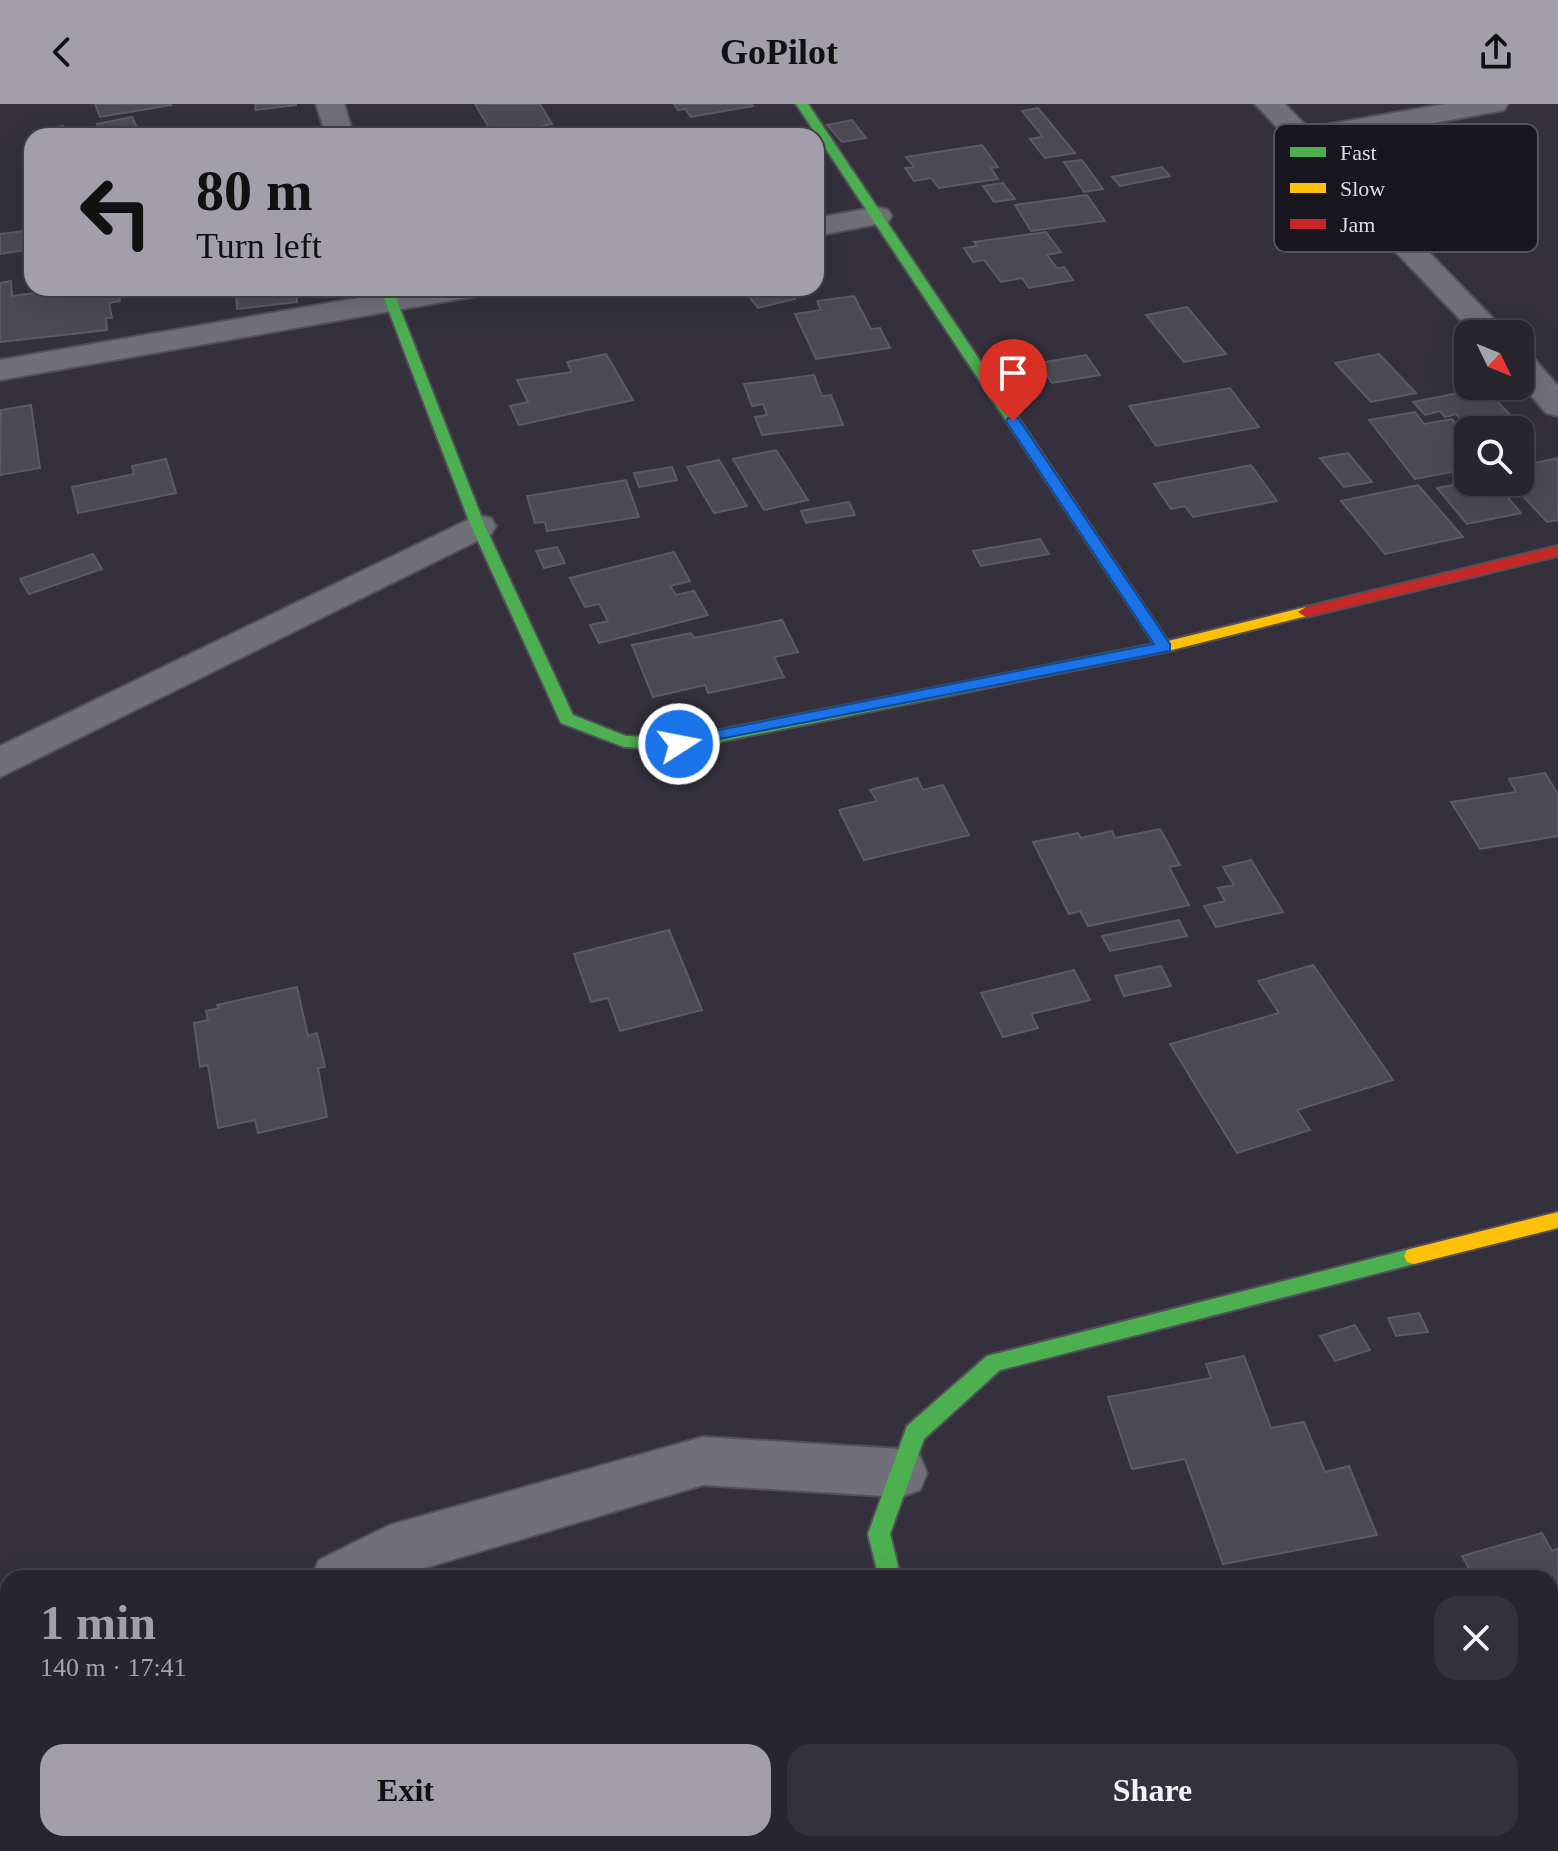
<!DOCTYPE html>
<html lang="en">
<head>
<meta charset="utf-8">
<style>
  :root { --surface:#27252d; --page:#333139; --text:#f1f3f6; --muted:#a4a5aa; --line:#434249; --accent:#a29fab }
  body { margin:0; font-family:"Times New Roman",serif; background:var(--page); color:var(--text); height:100vh; display:flex; flex-direction:column; font-size:30px; white-space:nowrap }
  * { box-sizing:border-box; margin:0 }
  p { font-size:26px; color:var(--muted) }
  .icon { flex:none; width:44px; height:44px; fill:none; stroke:currentColor; stroke-width:2; stroke-linecap:round; stroke-linejoin:round }
  .map { position:relative; flex:1; overflow:hidden }
  .drawer { position:absolute; left:0px; top:1466px; width:1558px; height:282px; display:flex; flex-direction:column; background:var(--surface); border-radius:24px 24px 0 0; box-shadow:0 8px 32px #0002,0 0 0 2px var(--line) }
  .drawer>* { flex:none }
  .hud { position:absolute; left:24px; top:24px; width:800px; height:168px; border-radius:24px; box-shadow:0 8px 32px #0002,0 0 0 2px var(--line); background:#a29fab; color:#111; overflow:hidden }
  .needle { width:52px; rotate:133deg }
  .tools { position:absolute; left:1454px; top:216px; display:grid; gap:16px }
  .tools a { display:grid; place-items:center; width:80px; height:80px; border-radius:16px; background:var(--surface); box-shadow:0 8px 32px #0002,0 0 0 2px var(--line); font-size:40px }
  .pin { position:absolute; display:grid; place-items:center; width:68px; height:68px; color:#fff; margin:-82px -34px; border-radius:50% 50% 50% 0; rotate:-45deg; box-shadow:0 0 8px #0007 }
  .pin .icon { rotate:45deg }
  .me { position:absolute; width:88px; margin:-44px; rotate:79deg; stroke-linejoin:round; filter:drop-shadow(0 0 6px #0008) }
  .turn { display:flex; align-items:center; gap:28px; height:168px; padding:0 40px; font-size:36px }
  .turn .icon { width:104px; height:104px; stroke-width:2.5 }
  .turn b { display:block; font-size:56px; line-height:68px }
  .round { display:grid; place-items:center; flex:none; width:84px; height:84px; border-radius:24px; background:var(--page) }
  .headline { display:flex; align-items:center; justify-content:space-between; height:136px; padding:0 40px }
  h1 { font-size:48px; font-weight:800; line-height:60px; color:var(--accent) }
  .cta { display:flex; gap:16px; margin-top:auto; padding:16px 40px }
  .cta a { flex:1; height:92px; border-radius:24px; background:var(--accent); color:#111; font-size:32px; font-weight:800; line-height:92px; text-align:center }
  .cta a+a { background:var(--page); color:var(--text) }
  header { display:flex; justify-content:space-between; align-items:center; height:104px; padding:0 40px; background:var(--accent); color:#111; font-size:36px; font-weight:800 }
  .map>svg:first-child { display:block }
  .building { fill:#4c4a53; stroke:#5c5a63; stroke-width:2 }
  .lines { fill:none; stroke-linecap:round; stroke-linejoin:round }
  .street-casing { stroke:#53505a; stroke-width:4 }
  .fast-casing { stroke:#53505a; stroke-width:4 }
  .slow-casing { stroke:#53505a; stroke-width:4 }
  .jam-casing { stroke:#53505a; stroke-width:4 }
  .street { fill:#716f78; fill-rule:evenodd }
  .fast { fill:#4caf50; fill-rule:evenodd }
  .slow { fill:#ffc107; fill-rule:evenodd }
  .jam { fill:#c62828; fill-rule:evenodd }
  .route { fill:#1a73e8; stroke:#114b97; stroke-width:2 }
  .key { fill:#18161f; stroke:#53515b; stroke-width:2 }
  .key-label { font-size:22px; fill:#dddae7 }
</style>
</head>
<body>
<header><svg class="icon" aria-label="back" viewBox="0 0 24 24"><path d="M15 5l-7 7 7 7"/></svg>GoPilot<svg class="icon" aria-label="share" viewBox="0 0 24 24"><path d="M12 15V3M7 8l5-5 5 5M5 13v7h14v-7"/></svg></header>
<div class="map">
<svg width="1558" height="1747" viewBox="0 0 1558 1747">
  <rect width="100%" height="100%" fill="#34313c"/>
  <g class="building">
    <path d="M95,0H170L171,1L100,13Z"/>
    <path d="M255,0H296V1L256,6Z"/>
    <path d="M475,0H540L552,20L527,25L529,28L494,32Z"/>
    <path d="M674,0H752L753,2L691,13L685,5L678,6Z"/>
    <path d="M1038,4L1075,49L1045,54L1030,35L1043,33L1022,7Z"/>
    <path d="M132,13L141,32H102L97,20Z"/>
    <path d="M852,16L866,34L842,38L827,21Z"/>
    <path d="M63,22L65,32H36L34,27Z"/>
    <path d="M982,41L998,63L991,64L998,75L939,84L931,74L914,77L905,64L914,63L906,53Z"/>
    <path d="M1082,56L1103,85L1084,88L1064,58Z"/>
    <path d="M1162,63L1170,72L1120,82L1112,73Z"/>
    <path d="M1003,79L1015,95L994,98L983,82Z"/>
    <path d="M1087,91L1105,117L1031,127L1015,101Z"/>
    <path d="M32,126V145L0,150V130Z"/>
    <path d="M1046,128L1061,148L1047,151L1057,164L1064,163L1073,176L1029,184L1022,174L1001,178L984,156L973,158L964,144L977,142L974,138Z"/>
    <path d="M11,177L12,192L42,188L41,184H118L120,197L109,199L112,214H106L107,226L0,238V179Z"/>
    <path d="M236,184H296L297,198L237,205Z"/>
    <path d="M787,185L795,195L758,204L750,194Z"/>
    <path d="M854,192L871,225L880,224L890,244L816,255L795,210L821,206L817,197Z"/>
    <path d="M1187,203L1226,250L1184,258L1146,211Z"/>
    <path d="M606,250L633,296L519,321L510,302L528,298L517,276L572,268L567,258Z"/>
    <path d="M1379,250L1416,289L1371,298L1335,259Z"/>
    <path d="M1086,251L1100,271L1052,279L1039,259Z"/>
    <path d="M814,271L822,292L831,291L843,321L762,331L755,313L767,311L763,300L752,302L744,280Z"/>
    <path d="M1494,282L1503,291L1493,293L1518,319L1471,326L1456,310L1445,313L1440,307L1425,311L1413,298Z"/>
    <path d="M1230,284L1259,323L1156,342L1129,302Z"/>
    <path d="M31,301L40,364L0,371L1,306Z"/>
    <path d="M1415,308L1424,320L1452,315L1468,334V365L1415,375L1369,316Z"/>
    <path d="M776,346L808,396L764,406L733,355Z"/>
    <path d="M1348,349L1372,378L1344,383L1320,354Z"/>
    <path d="M1558,354V416L1547,418L1510,378H1520V362Z"/>
    <path d="M166,355L176,389L78,409L72,383L134,370L132,362Z"/>
    <path d="M719,356L747,402L714,409L687,363Z"/>
    <path d="M1251,361L1277,397L1193,413L1185,402L1171,405L1154,380Z"/>
    <path d="M672,363L677,376L639,383L634,369Z"/>
    <path d="M626,376L639,413L547,427L545,418L535,419L527,392Z"/>
    <path d="M1468,378H1495L1521,409L1467,420L1437,384Z"/>
    <path d="M1418,381L1463,433L1385,450L1341,397Z"/>
    <path d="M849,398L855,411L806,419L801,407Z"/>
    <path d="M1040,435L1049,450L981,462L973,447Z"/>
    <path d="M557,443L565,459L544,464L536,447Z"/>
    <path d="M674,448L690,477L670,482L676,491L694,487L708,511L599,539L590,521L608,517L599,500L585,503L570,474Z"/>
    <path d="M93,450L102,465L29,490L20,475Z"/>
    <path d="M782,516L798,548L774,553L784,573L708,589L705,581L653,593L632,541L691,529L694,534Z"/>
    <path d="M1545,669L1558,690V732L1480,745L1451,698L1516,688L1509,675Z"/>
    <path d="M917,674L923,686L943,681L969,731L864,756L839,706L877,697L870,686Z"/>
    <path d="M1160,725L1180,761L1169,763L1189,801L1088,822L1080,807L1069,810L1033,738L1078,729L1081,734L1112,727L1115,734Z"/>
    <path d="M1251,756L1283,808L1216,823L1204,802L1225,797L1218,784L1234,781L1223,763Z"/>
    <path d="M1179,816L1187,832L1110,847L1102,832Z"/>
    <path d="M669,826L702,906L620,927L608,894L591,898L574,850Z"/>
    <path d="M1313,861L1393,976L1297,1006L1310,1026L1237,1049L1170,940L1279,909L1258,877Z"/>
    <path d="M1161,862L1171,882L1124,892L1115,872Z"/>
    <path d="M1074,866L1090,896L1031,910L1038,924L1003,933L981,889Z"/>
    <path d="M297,883L308,932L317,929L325,963L318,964L327,1013L258,1029L255,1016L218,1024L208,961L200,963L194,919L208,916L206,907L219,904L217,901Z"/>
    <path d="M1419,1209L1428,1228L1396,1232L1388,1214Z"/>
    <path d="M1355,1221L1370,1246L1335,1257L1320,1232Z"/>
    <path d="M1244,1252L1271,1324L1304,1318L1325,1368L1349,1362L1377,1431L1223,1460L1185,1355L1132,1365L1108,1293L1211,1274L1206,1260Z"/>
    <path d="M1542,1429L1552,1447L1558,1445V1646L1550,1648V1474H1474L1462,1452Z"/>
    <path d="M229,1740H449L442,1747H234Z"/>
  </g>
  <g class="lines">
    <defs>
      <g id="street">
        <path d="M316,0H344L354,32H326Z"/>
        <path d="M1255,0H1285L1308,24L1445,0H1508L1504,6L1494,8L1323,39L1508,230H1474Z"/>
        <path d="M877,103L888,106L892,112L888,118L816,132V114Z"/>
        <path d="M416,184H487L482,191L471,193L0,276V256Z"/>
        <path d="M1520,249L1532,252L1558,282V312L1546,309L1520,279Z"/>
        <path d="M478,411L491,414L496,422L491,430L0,673V642Z"/>
        <path d="M703,1333L901,1345L920,1352L927,1369L920,1386L901,1393L703,1381L391,1474H311L319,1456L390,1421Z"/>
        <path d="M8,1634V1694L0,1697V1637Z"/>
        <path d="M959,1740H1019L1022,1747H962Z"/>
      </g>
      <g id="fast">
        <path d="M796,0H808L1169,539L1172,543L1169,547H1159Z"/>
        <path d="M380,184H392L485,422L573,611L626,632L679,634L975,576L981,577L983,581L981,585L679,646L624,643L561,619L471,422Z"/>
        <path d="M1414,1144L1421,1146L1424,1152L1421,1158L1414,1160L1000,1266L924,1335L890,1430L901,1474H879L868,1430L907,1322L987,1252Z"/>
      </g>
      <g id="slow">
        <path d="M1306,503L1311,505V511L1164,548L975,586L967,581L975,576L1164,538Z"/>
        <path d="M1558,1108V1124L1414,1160L1407,1158L1404,1152L1407,1146L1414,1144Z"/>
      </g>
      <path id="jam" d="M1558,442V452L1306,513L1298,508L1306,503Z"/>
    </defs>
    <use href="#street" class="street-casing"/>
    <use href="#fast" class="fast-casing"/>
    <use href="#slow" class="slow-casing"/>
    <use href="#jam" class="jam-casing"/>
    <use href="#street" class="street"/>
    <use href="#fast" class="fast"/>
    <use href="#slow" class="slow"/>
    <use href="#jam" class="jam"/>
  </g>
  <path class="route" d="M1008,314H1018L1170,540V547L673,644L671,640L679,634L1154,540L1006,317Z"/>
  <rect x="1274" y="20" width="264" height="128" rx="12" class="key"/>
  <rect x="1290" y="43" width="36" height="10" fill="#4caf50"/>
  <rect x="1290" y="79" width="36" height="10" fill="#ffc107"/>
  <rect x="1290" y="115" width="36" height="10" fill="#c62828"/>
  <g class="key-label">
    <text x="1340" y="56">Fast</text>
    <text x="1340" y="92">Slow</text>
    <text x="1340" y="128">Jam</text>
  </g>
</svg>
<div class="tools">
<a><svg class="needle" viewBox="-14 -14 28 28"><path d="M0-13l5 13h-10z" fill="#e53935"/><path d="M0 13l5-13h-10z" fill="#a4a5aa"/></svg></a>
<a><svg class="icon" aria-label="search" viewBox="0 0 24 24"><circle cx="10" cy="10" r="6"/><path d="M15 15l6 6"/></svg></a>
</div>
<div class="pin" style="left:1013px;top:317px;background:#d93025"><svg class="icon" aria-label="arrive" viewBox="0 0 24 24"><path d="M6 21V4h12l-3 4 3 4H6"/></svg></div>
<svg class="me" style="left:679px;top:640px" viewBox="-20 -20 40 40"><circle r="17" fill="#1a73e8" stroke="#fff" stroke-width="3"/><path d="M0-11L8 9 0 5-8 9z" fill="#fff"/></svg>
<div class="hud">
<div class="turn"><svg class="icon" aria-label="left" viewBox="0 0 24 24"><path d="M17 20v-9H6M10 6l-5 5 5 5"/></svg><div><b>80 m</b>Turn left</div></div>
</div>
<section class="drawer">
<div class="headline"><div><h1>1 min</h1><p>140 m · 17:41</p></div><a class="round"><svg class="icon" aria-label="close" viewBox="0 0 24 24"><path d="M6 6l12 12M18 6L6 18"/></svg></a></div>
<div class="cta"><a>Exit</a><a>Share</a></div>
</section>
</div>
</body>
</html>
